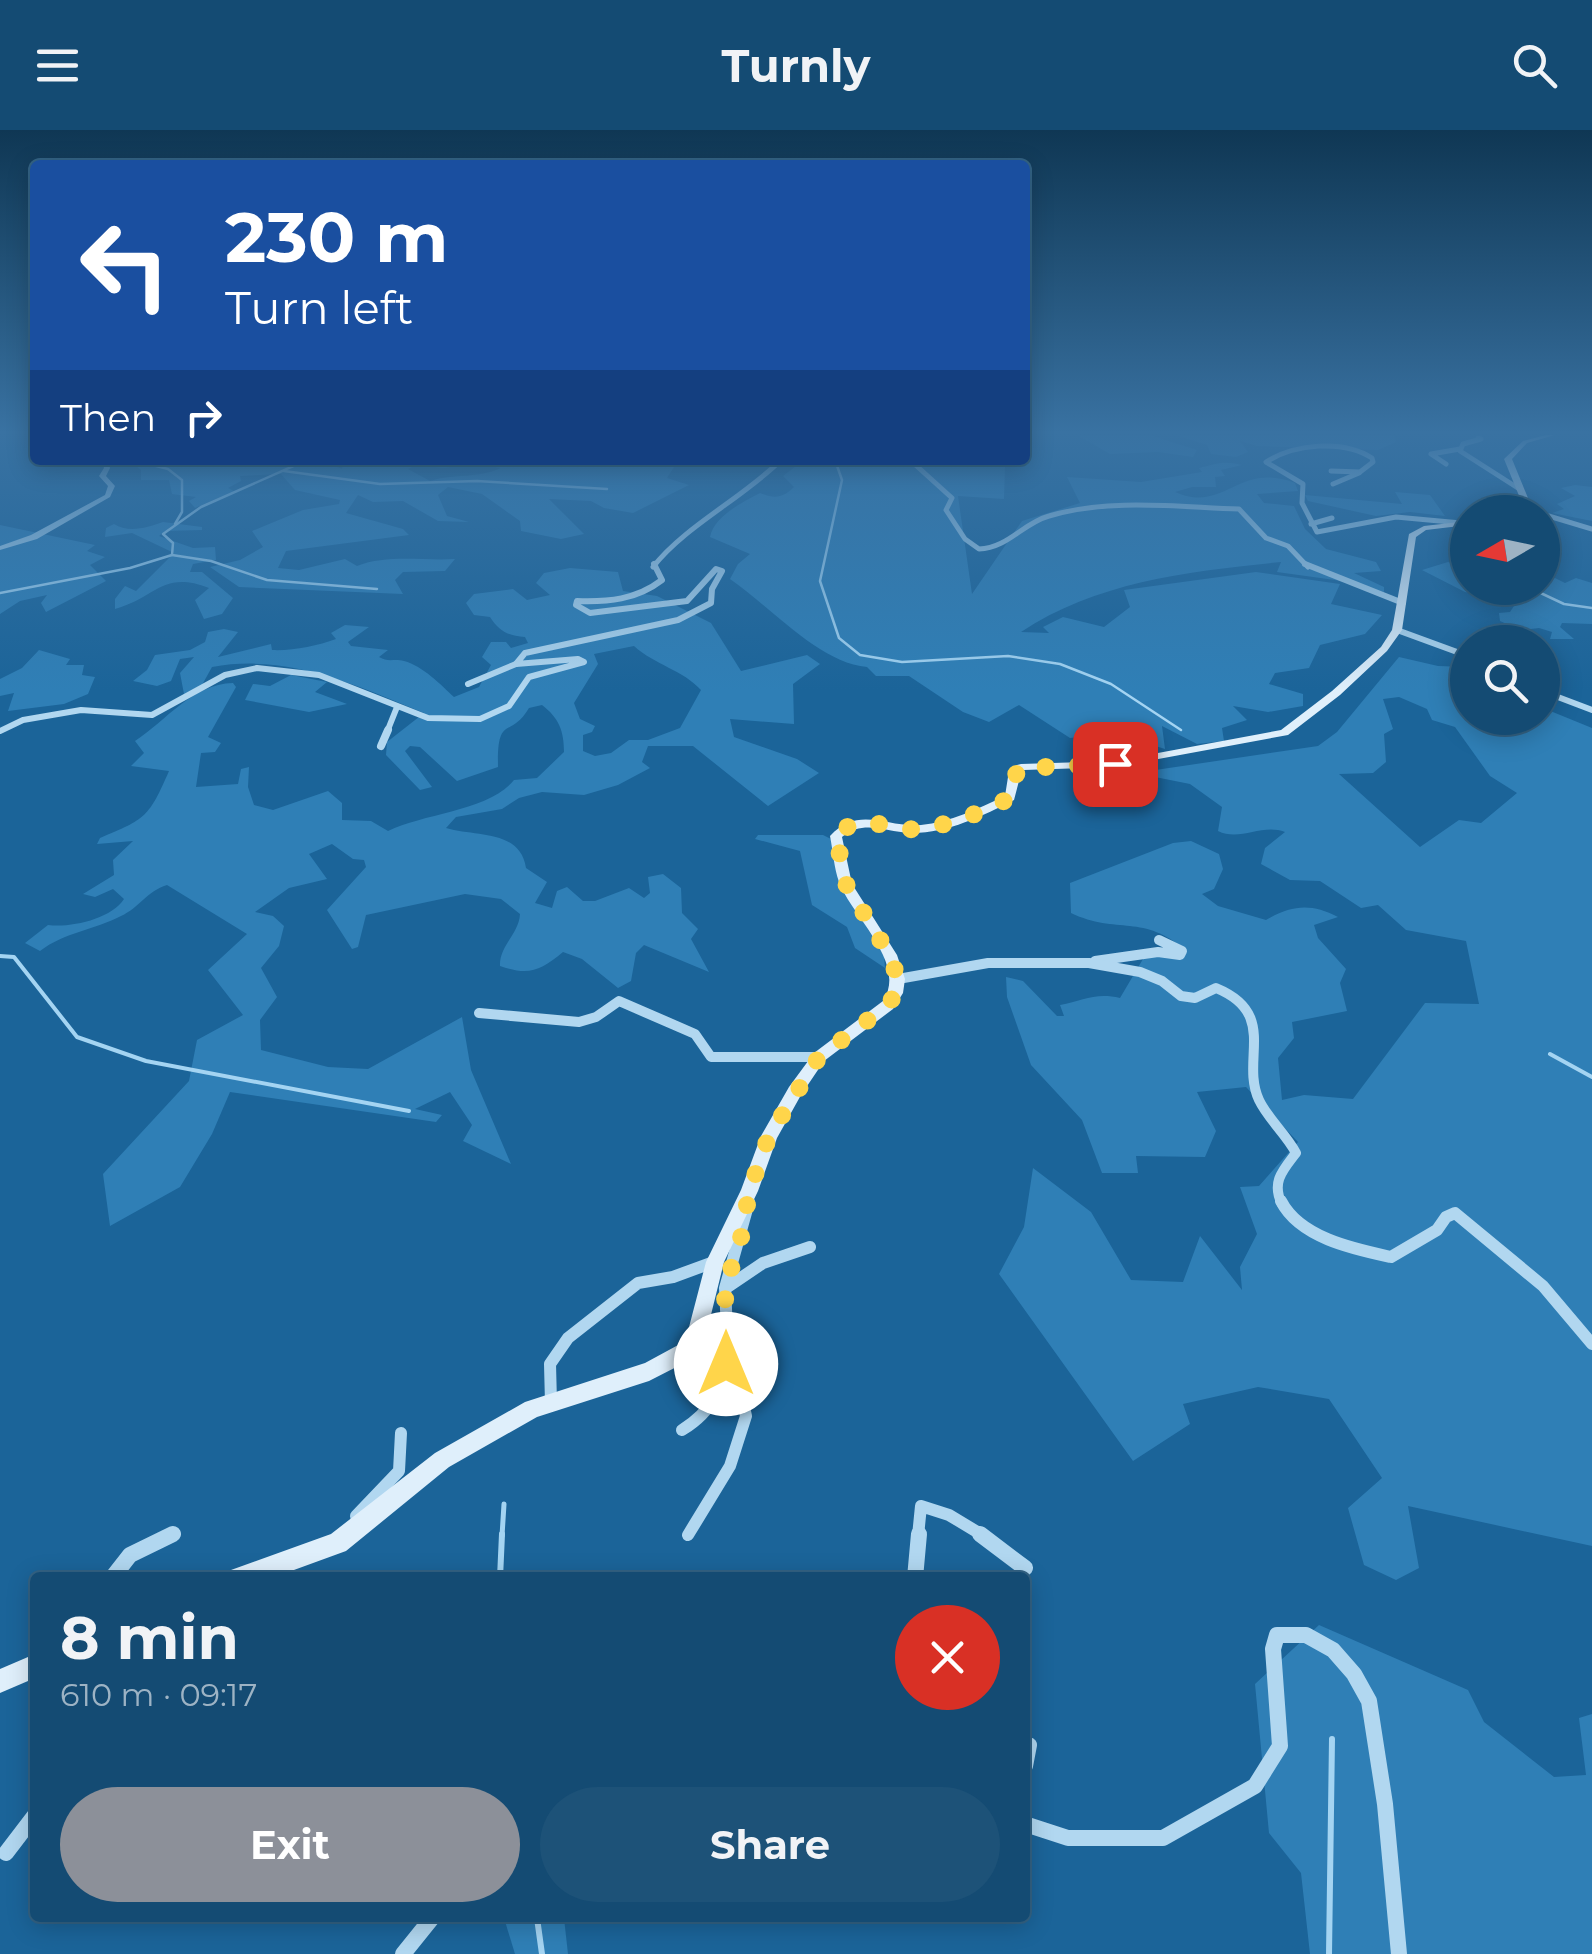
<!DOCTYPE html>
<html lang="en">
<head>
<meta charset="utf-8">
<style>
  :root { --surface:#144b73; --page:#1d5278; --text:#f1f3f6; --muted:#9db3c4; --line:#336385; --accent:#8c9099 }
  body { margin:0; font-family:Montserrat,sans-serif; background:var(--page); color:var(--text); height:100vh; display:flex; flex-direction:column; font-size:38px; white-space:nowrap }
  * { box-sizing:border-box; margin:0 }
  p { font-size:32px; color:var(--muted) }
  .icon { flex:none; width:55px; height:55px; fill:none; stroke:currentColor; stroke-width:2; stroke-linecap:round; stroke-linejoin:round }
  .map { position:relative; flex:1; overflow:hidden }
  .drawer { position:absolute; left:30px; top:1442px; width:1000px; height:350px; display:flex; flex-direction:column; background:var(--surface); border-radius:10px; box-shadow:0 5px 25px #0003,0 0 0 2px var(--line) }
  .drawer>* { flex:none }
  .banner { position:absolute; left:30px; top:30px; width:1000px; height:305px; border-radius:10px; box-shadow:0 5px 25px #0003,0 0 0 2px var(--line); background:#1a4fa0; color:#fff; overflow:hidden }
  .needle { width:65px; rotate:261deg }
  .tools { position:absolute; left:1450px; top:365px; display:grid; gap:20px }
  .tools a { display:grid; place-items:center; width:110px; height:110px; border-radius:50%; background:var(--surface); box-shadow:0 5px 25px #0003,0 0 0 2px var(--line); font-size:50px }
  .pin { position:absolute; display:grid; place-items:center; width:85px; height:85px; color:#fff; margin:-42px; border-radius:20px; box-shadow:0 5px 15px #0006 }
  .me { position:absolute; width:110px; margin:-55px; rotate:0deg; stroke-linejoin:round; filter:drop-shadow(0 0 8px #0008) }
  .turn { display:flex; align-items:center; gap:35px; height:210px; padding:0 30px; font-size:45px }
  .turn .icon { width:130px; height:130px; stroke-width:2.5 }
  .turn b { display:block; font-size:70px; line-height:85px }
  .then { display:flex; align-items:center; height:95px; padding:0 30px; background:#0003; gap:20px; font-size:38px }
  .round { display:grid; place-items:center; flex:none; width:105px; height:105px; border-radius:52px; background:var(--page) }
  .head { display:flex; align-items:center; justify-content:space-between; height:170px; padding:0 30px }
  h1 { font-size:60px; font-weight:700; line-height:75px }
  .action { display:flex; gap:20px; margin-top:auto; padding:20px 30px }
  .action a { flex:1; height:115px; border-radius:60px; background:var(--accent); color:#fff; font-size:40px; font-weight:700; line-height:115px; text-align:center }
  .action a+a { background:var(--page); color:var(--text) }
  header { display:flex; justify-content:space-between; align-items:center; height:130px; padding:0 30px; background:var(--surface); font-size:45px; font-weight:700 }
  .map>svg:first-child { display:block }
  .green { fill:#2f7fb6; fill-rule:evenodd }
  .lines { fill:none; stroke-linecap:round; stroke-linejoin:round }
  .stream-far3 { stroke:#a4d4f2; stroke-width:2.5 }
  .stream-far2 { stroke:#a4d4f2; stroke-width:4 }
  .stream-far1 { stroke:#a4d4f2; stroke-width:5 }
  .stream { stroke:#a4d4f2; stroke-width:6 }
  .minor-far5 { stroke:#b1d7f0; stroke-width:5 }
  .minor-far4 { stroke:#b1d7f0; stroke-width:6 }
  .minor-far3 { stroke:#b1d7f0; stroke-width:8 }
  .minor-far2 { stroke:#b1d7f0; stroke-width:10 }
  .minor-far1 { stroke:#b1d7f0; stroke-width:12 }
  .minor { stroke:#b1d7f0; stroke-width:16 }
  .tertiary { fill:#b1d7f0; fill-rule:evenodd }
  .secondary { fill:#dfeffb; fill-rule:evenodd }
  .route { stroke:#ffd54a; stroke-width:18; stroke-dasharray:0 32.4 }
</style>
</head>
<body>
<header><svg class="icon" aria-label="menu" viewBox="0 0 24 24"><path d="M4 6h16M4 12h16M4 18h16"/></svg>Turnly<svg class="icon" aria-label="search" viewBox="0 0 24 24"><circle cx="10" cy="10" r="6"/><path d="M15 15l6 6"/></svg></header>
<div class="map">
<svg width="1592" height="1824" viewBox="0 0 1592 1824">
  <rect width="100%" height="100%" fill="#1b6499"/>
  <g class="green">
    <path d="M1077,305H1150L1197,320L1193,327L1158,322L1110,324Z"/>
    <path d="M1176,305H1394L1396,312L1378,320L1257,316L1240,311L1248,322L1236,327L1211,324L1207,315Z"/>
    <path d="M151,330H322L342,339L344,330L694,332L676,334L667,348L689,355L633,383L604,378L591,371L549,369L584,404L561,409L521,401L520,391L482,364L448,357L438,365L447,386L469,392L438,391L403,371L373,372L358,365L346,383L403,399L409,405L286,421L278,438L299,440L345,429L357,436C387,424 422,431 455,429L445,441L403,442L395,450L403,464L239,457L210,437L240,430L263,417L252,401L303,380L339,374L340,370L295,360L281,344L240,346L241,351L228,358L234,361L195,378L189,371L196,367L172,364L169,350H141V340L136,336ZM465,332L501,338C477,349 455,343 430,351L408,339C427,328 437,346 465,332Z"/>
    <path d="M804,330H988L1005,336L1004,369L958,366L972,464L1022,391L1080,373L1067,347L1141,352L1202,342L1199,338C1215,334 1223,330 1242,335L1221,340L1225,346L1215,347L1216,357H1192L1175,362C1225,384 1238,331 1295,353L1298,361L1257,364L1264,373L1294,376L1305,399L1326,419L1376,432L1381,441L1354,443L1384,457V462L1342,451L1277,442L1281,432C1192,441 1097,451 1021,502L1049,503L1043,497L1063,487L1104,497L1130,477L1124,460L1256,442L1340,454L1331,474L1382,485L1365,504L1320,515L1309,538L1275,543L1269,554L1303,564V576L1268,582L1233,576L1247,590L1222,598L1224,611L1197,614L1162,596L1165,619L1114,603L1070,608L1019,575L989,592L963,582L909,546H876L867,537C819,533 771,477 730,449L738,434L750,424L710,407C714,386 743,372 760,363C775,369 783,368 794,357L783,346Z"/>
    <path d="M1575,355L1592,357V391L1552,383L1564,379L1557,374L1575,366L1561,358Z"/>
    <path d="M1395,362L1430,365L1445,386L1410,382L1376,386L1308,371L1305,365L1402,374Z"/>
    <path d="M163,392L202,397V400L165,401L159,406L193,418L215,417L216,430L193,434L190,442H202L233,468L222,484L204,489L195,470L209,458C162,440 156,468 115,479V469L125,456L136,461L174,423L132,403L105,407L106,398L114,394C128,403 147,398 163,392Z"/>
    <path d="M0,395L95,415L87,421L105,427L90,435L106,451L46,482L41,473L47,465L20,471L0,484Z"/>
    <path d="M1448,432L1467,437L1468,458H1542L1543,442L1565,453L1576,448L1592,453V494L1562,493L1560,497L1574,509H1550L1552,502L1539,498L1503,502L1509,495L1500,491L1499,483L1510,482L1514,476L1500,467L1465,462L1422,440Z"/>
    <path d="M570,438L618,442L623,461L657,466L711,493L741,541L807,525L820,534L793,554L794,594L730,589L734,607L797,629L819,643L768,676L693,616H648L642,632L650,638L618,655L584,665L542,662L519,668L502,679L456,687L446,698C476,707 520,699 526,738L547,752L535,773L552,778L557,761L567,757L583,771H595L629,758L644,768L650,763L648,747L663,744L681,758L682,783L698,799L691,809L709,842L644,815L636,823L631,851L618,858L582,829L563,822C540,841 529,846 500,836C499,816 519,804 520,784L501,769L465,764L366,785L358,817L352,819L327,780L366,737L364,730L353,729L332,714L309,724L327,749L289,758L255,782L273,786L284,796L279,816L261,838L277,867L260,890L261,920L328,937L368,939L462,887L471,940L511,1034L463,1011L472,995L450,962L415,979L442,985L436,992L230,962L212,1004L180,1057L110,1096L103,1044L189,951L197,910L243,885L208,840L247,804L167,755C147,761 139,778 121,786C94,800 65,802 40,821L25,813L48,795C71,798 111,789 124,769L113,759L95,767L83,764L114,745L113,730L133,711L97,714L100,708C146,689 149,687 169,641L131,636L144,623L135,611C166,591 192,554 233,553L236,557L208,607L221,613L215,622L201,623L196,657L238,654L241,639L249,637L248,657L254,675L273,680L328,661L342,673V690L371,691L388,701C424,683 489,681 514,650L537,648L564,622C564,601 559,588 542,575L529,578C510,610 497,583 498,637L457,651L420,617L410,616L405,621L432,657L420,660L386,625L387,612L424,583C356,555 287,523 212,537L202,555L184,564L180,543L194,527L180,529L171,551L157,556L133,551L147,540L155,525L190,520L205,512L208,502L224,499L238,502L218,527L271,514L272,520C292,521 317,516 336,509L331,503L345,495L369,497L348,512L351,516L388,520L379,527C389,533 394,528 404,531C423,536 441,555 454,567L479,557L491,535L482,527L491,512H506L511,518L528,513L525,507C508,506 499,501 490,487L474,485L466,473L474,464L513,459L527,470L550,465L536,453L544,443ZM634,516C655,535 683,540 701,560L680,598L648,610H629L611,623L595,626L583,621V605L592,602L595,596L580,589L574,573L598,534L594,524Z"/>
    <path d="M39,520L70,529L66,535H84L82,545L95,547L88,564L64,574L8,581L14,563L0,566V549L22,538Z"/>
    <path d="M1399,527L1438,536L1467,537L1468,588H1542L1543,578L1592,598V1416L1408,1376L1419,1438L1396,1450L1364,1435L1348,1378L1382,1348L1329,1269L1258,1257L1183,1274L1190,1294L1133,1331L999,1144L1024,1097L1033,1038L1091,1082L1131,1150L1183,1152L1200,1106L1242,1160L1240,1137L1257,1104L1240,1057L1259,1056L1298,1012L1246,957L1197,962L1216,1001L1205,1027L1136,1026L1138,1043H1102L1082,990L1031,935L1007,867L1006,847L1023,851L1057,886H1064L1060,875C1083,871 1095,862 1120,868L1143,829L1186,821C1144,783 1117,805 1071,783L1070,753L1173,713L1191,711L1219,724L1223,739L1214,759L1202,764L1218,776L1266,790C1292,775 1311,773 1338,787L1314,795L1318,808L1346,839L1340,853L1347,881L1292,892L1294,908L1278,928L1282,970L1304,965L1353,969L1425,873L1479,874L1466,811L1406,800L1378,775L1361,778L1320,751L1290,750L1261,734L1265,718L1285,702C1262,693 1240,712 1218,701L1222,677L1190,654L1135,643L1318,616L1337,602ZM1399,567L1427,579L1432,590L1455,597L1490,646L1517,663L1481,693L1459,690L1420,717L1339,644L1373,643L1386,632L1384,604L1393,599L1383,569Z"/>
    <path d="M291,545L327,552L315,562L347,574L309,582L245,570L253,554L270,556Z"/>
    <path d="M758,705H823L831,709L845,761L884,826L885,838L855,818L847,797L812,775L800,721L755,709Z"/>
    <path d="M1319,1495L1468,1560L1484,1592L1554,1647L1586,1645L1579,1588L1592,1584V1824H1310L1301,1743L1269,1703L1255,1554Z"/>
    <path d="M504,1788H564L568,1824H515Z"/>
  </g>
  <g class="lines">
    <g class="stream-far3">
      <path d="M133,330L168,339L182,350V382L175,394"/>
      <path d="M835,330L842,350L820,451L839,508L860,525L902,532L1008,526L1060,534L1111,554L1181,600"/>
      <path d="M284,341L380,354L477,351L607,359"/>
      <path d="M1455,420L1468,426"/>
      <path d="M172,425L211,431L267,450L377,459"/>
      <path d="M1530,458L1564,474L1592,478"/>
      <path d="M0,463L130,438L172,425L173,413L163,404L201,377L307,330"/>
    </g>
    <g class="stream-far2">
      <path d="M0,826L14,827L77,907L146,931L409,981"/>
      <path d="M1550,924L1592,947"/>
    </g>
    <path class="stream-far1" d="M502,1406L504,1374"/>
    <g class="stream">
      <path d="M500,1448L502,1404"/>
      <path d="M537,1788L542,1824"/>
      <path d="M1329,1824L1332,1609"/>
    </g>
    <g class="minor-far5">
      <path d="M1478,308L1481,309L1463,314L1460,321L1521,360"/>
      <path d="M910,330L952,368L946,380L965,409L979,419C1008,418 1023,393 1049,386C1110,368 1177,377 1239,379L1266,408L1288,416L1308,437"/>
      <path d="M1446,334L1431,324L1460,319"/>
      <path d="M1331,341L1360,342L1373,332L1372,328C1343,309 1294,314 1266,332L1303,354L1302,373L1317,402L1396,387L1461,393"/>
      <path d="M1333,354L1359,343"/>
      <path d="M1542,384L1592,399"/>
      <path d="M1311,394L1332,388"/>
      <path d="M653,437C685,396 743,368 781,330"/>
    </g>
    <g class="minor-far4">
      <path d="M1305,434L1403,473"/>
      <path d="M1397,500L1468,526"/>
      <path d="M468,554L516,534"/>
      <path d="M1542,561L1592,580"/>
      <path d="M0,601L23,590L81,580L152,585L225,545L257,538L319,545L428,588L480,589L509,576L529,547L584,532L578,529L516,534L525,523L678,490L711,473L712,459L722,441L716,439L687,471L590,483L576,475L577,471C608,472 636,470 662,450L654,434"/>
      <path d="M387,602L397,577"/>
    </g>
    <path class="minor-far3" d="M381,616L388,600"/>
    <g class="minor-far2">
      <path d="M1095,831L1158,822L1180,825L1182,821L1159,810"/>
      <path d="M898,849L988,833H1089L1140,842L1162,851L1181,866L1195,868L1216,858C1279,884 1240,929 1259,970C1268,989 1286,1004 1296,1023C1283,1040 1271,1052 1282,1074"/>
      <path d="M479,883L579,892L596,887L619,871L695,904L711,927H819"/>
    </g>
    <g class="minor-far1">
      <path d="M1281,1071C1300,1108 1354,1119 1391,1127L1437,1100L1446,1087L1455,1083L1543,1156L1592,1214"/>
      <path d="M726,1158L763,1133L810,1117"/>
      <path d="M551,1273L550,1234L568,1208L638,1153L673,1147L714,1132"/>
      <path d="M682,1300C713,1281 724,1257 726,1221"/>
      <path d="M356,1386L399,1341L401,1303"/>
      <path d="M688,1405L730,1336L746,1286L727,1200L725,1158L749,1072"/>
      <path d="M168,1406L173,1404"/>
      <path d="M918,1406L921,1376L949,1385L984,1406"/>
    </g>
    <g class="minor">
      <path d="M980,1404L1025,1438"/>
      <path d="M112,1448L130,1425L173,1404"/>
      <path d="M915,1448L919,1404"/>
      <path d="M1025,1636L1029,1615"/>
      <path d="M1025,1694L1068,1708H1163L1255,1656L1280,1616L1273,1519L1277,1505H1306L1333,1520L1354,1544L1369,1571L1385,1674L1399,1824"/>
      <path d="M6,1723L35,1685"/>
      <path d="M403,1824L432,1788"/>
    </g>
    <path class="tertiary" d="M102,330H108L110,338L106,346L115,356L110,367L37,409L0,420V416L31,405L105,365L108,356L99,346L104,338Z"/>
    <g class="secondary">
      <path d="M1546,305H1555L1527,313L1512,329L1530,373L1521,382H1513L1522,373L1504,329L1523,311Z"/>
      <path d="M1468,391V395L1426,400L1416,407L1402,500L1387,521L1340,565L1288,605L1115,637L1024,640L1020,647L1014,670C983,686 945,704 910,703C885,702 864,689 842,707L852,754L897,825L905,849L903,863L893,879L824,931L801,965L777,1008L758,1061L724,1132L706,1205L694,1228L649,1251L537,1287L449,1337L346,1421L272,1448H228L231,1440L331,1404L435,1323L525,1272L645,1233L680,1214L688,1201L706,1132L741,1060L761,1006L789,957L814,923L883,871C908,833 852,787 839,752C834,738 833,721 830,706C859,675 886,698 921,695C950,692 978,679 1005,666L1008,647L1017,635L1021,634L1115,631L1281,600L1332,561L1381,517L1392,500L1409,404L1424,396Z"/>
      <path d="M35,1524V1548L0,1563V1539Z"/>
    </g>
  </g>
  <linearGradient id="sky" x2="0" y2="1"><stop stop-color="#0f3754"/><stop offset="0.54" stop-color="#3972a2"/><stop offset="1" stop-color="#3972a2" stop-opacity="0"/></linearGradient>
  <rect width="1592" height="560" fill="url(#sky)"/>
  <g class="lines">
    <path class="route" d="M726,1234L725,1158L743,1101L749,1062L769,1006L819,927L888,875L896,863L898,849L890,826L846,754L836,706C861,679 888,702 919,699C951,695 982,682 1010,668L1014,647L1021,638L1115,634"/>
  </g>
</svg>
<div class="tools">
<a><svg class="needle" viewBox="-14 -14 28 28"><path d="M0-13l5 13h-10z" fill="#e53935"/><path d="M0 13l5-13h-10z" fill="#9db3c4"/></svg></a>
<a><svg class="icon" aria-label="search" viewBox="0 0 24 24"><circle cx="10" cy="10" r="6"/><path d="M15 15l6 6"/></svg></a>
</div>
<div class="pin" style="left:1115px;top:634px;background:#d93025"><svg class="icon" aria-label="arrive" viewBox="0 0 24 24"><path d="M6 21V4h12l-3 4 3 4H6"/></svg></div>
<svg class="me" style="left:726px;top:1234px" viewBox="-20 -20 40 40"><circle r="19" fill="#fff"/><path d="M0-13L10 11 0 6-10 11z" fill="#ffd54a"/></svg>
<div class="banner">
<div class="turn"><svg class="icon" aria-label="left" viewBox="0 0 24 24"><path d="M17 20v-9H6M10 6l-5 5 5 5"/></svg><div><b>230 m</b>Turn left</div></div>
<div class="then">Then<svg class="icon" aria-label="right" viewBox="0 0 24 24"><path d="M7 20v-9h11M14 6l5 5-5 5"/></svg></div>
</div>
<section class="drawer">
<div class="head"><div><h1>8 min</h1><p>610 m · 09:17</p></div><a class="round" style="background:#d93025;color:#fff"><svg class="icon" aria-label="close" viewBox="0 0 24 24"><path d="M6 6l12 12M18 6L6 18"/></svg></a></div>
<div class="action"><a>Exit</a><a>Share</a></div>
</section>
</div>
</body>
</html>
